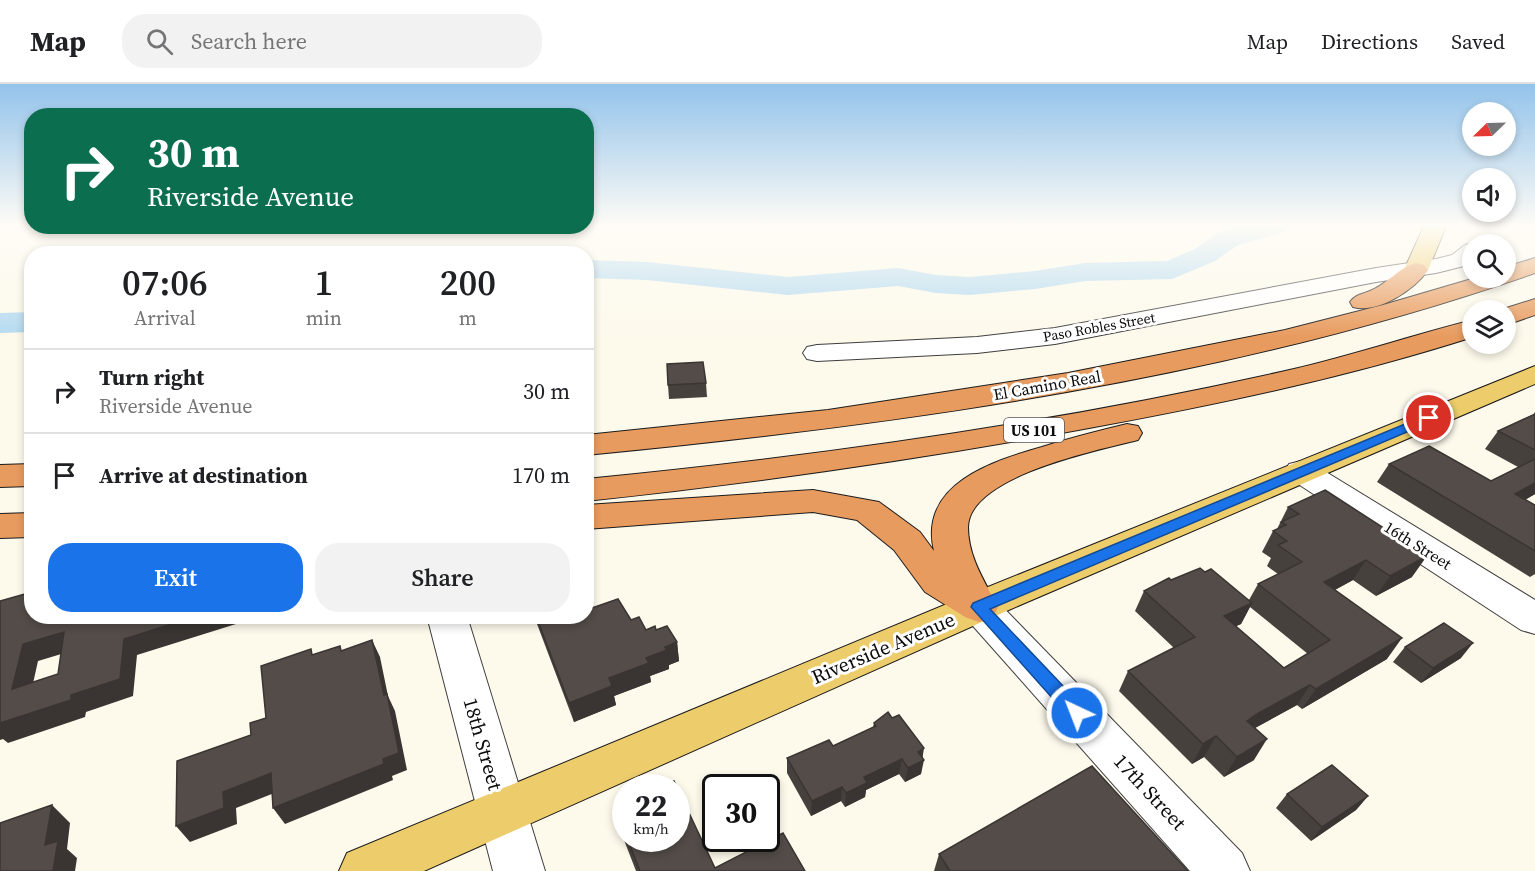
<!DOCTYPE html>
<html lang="en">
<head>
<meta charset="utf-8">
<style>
  :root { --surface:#fff; --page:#f2f2f2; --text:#202124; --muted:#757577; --line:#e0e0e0; --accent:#1a73e8 }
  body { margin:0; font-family:"Source Serif 4",serif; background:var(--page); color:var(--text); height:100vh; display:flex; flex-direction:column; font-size:22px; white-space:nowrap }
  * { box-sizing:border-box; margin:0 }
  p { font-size:20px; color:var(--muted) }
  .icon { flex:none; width:33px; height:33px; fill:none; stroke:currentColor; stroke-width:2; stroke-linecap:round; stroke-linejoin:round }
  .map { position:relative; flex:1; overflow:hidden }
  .details { position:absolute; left:24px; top:162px; width:570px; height:378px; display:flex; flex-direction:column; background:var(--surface); border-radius:24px; box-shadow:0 3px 9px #0003 }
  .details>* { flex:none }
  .hud { position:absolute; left:24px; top:24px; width:570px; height:126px; border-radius:24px; box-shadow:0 3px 9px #0003; background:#0b6e4f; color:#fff; overflow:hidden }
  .needle { width:39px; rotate:247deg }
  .tools { position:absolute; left:1462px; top:18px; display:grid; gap:12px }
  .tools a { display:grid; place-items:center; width:54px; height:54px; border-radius:50%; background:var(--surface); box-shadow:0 3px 9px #0003; font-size:30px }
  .speed { position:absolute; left:612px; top:690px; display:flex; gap:12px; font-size:30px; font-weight:700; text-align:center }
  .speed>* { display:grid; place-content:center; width:78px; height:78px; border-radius:50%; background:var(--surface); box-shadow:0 3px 9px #0003; line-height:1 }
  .speed small { font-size:15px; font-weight:400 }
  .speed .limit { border:3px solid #111; border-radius:9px; background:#fff; color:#111 }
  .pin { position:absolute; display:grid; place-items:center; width:51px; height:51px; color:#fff; margin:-26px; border:3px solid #fff; border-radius:50%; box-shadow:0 2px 6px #0007 }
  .me { position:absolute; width:66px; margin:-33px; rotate:317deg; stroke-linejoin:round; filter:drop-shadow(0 0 4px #0008) }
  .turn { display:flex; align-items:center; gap:21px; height:126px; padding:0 24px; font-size:27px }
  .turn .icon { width:78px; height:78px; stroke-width:2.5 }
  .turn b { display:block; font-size:42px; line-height:51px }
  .eta { display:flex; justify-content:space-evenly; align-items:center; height:102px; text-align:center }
  .eta b { font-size:36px; font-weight:600; line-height:42px }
  .button { display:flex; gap:12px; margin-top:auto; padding:12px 24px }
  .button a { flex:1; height:69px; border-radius:24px; background:var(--accent); color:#fff; font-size:24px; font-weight:600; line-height:69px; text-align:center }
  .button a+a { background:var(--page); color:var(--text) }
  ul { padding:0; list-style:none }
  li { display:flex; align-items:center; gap:18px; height:84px; padding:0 24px; border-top:2px solid var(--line) }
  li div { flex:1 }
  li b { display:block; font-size:22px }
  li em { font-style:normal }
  header { display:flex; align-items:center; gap:36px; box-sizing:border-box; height:84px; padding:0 30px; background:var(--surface); border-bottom:2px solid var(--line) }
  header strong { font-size:28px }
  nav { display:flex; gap:33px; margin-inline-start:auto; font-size:21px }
  .search { width:420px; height:54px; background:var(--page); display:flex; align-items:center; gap:15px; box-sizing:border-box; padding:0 21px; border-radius:24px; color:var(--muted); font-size:22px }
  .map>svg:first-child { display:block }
  .water { fill:#b4daf0; stroke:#4190c1; stroke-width:1.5 }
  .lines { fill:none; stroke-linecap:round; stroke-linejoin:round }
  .stream { stroke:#4190c1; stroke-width:5 }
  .river { fill:#b4daf0; fill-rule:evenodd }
  .minor-casing { stroke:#3e3e3e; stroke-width:2 }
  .major-casing { stroke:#1c1c1c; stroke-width:2 }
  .highway-casing { stroke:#1c1c1c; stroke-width:2 }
  .minor { fill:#fff; fill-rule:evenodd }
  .major { fill:#edcc6b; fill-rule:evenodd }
  .highway { fill:#e89b5e; fill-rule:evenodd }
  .wall { fill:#47413e; fill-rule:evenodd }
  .shaded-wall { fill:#3a3532 }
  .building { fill:#534c48; stroke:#3a3532; stroke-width:1.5; fill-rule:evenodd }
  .route { fill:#1a73e8; stroke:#114b97; stroke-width:1.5 }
  .labels { text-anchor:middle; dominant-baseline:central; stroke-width:6; stroke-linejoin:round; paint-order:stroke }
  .far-street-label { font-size:14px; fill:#0b0b0b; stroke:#fff }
  .shield { fill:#fff; stroke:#545454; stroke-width:1.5 }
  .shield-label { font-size:15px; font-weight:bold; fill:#0b0b0b }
  .street-label { font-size:16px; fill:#0b0b0b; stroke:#fff }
  .near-street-label { font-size:20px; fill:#0b0b0b; stroke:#fff }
</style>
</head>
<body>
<header>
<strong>Map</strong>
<div class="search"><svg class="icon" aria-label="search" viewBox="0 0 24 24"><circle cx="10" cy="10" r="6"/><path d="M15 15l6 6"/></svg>Search here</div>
<nav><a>Map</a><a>Directions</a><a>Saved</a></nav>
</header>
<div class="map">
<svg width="1535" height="787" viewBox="0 0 1535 787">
  <rect width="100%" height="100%" fill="#fdf9eb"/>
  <path class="water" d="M587,180H610L647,187L613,193L587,191Z"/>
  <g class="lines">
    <path class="stream" d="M1240,142L1251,148"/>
    <g class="river">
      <path d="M1242,142H1288L1285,148L1238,161L1215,177L1172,195L1085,197L1035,205L970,211L936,209L898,202L788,211L647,196L586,194V176L647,178L788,193L898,184L936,191L970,193L1035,187L1085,179L1167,177L1195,165L1218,149Z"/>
      <path d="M32,228V248L0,249V229Z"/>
    </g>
    <defs>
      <g id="minor">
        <path d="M1473,159L1478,160H1473V177L1468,181L1436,189L1376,198L1055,260L977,269L817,277L807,275L803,269L807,263L817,261L977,253L1055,244L1376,184L1436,175L1452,171L1465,161Z"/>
        <path d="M1301,377L1313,380L1535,516V550L1521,546L1289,394L1285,387L1289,380Z"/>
        <path d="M979,508L993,513L1242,769L1250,787H1190L965,533L960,523L965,513Z"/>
        <path d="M427,532H467L545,787H493Z"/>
      </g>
      <g id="major">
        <path d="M1424,142H1446L1428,186L1424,191L1416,193L1408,191L1404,186Z"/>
        <path d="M1535,282V300L1011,525L424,787H339L347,769L983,505Z"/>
      </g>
      <g id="highway">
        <path d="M1535,174V189C1232,295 906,340 586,371V351L828,326L1068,289L1285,246L1383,221L1475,194H1506V183Z"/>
        <path d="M1416,179L1424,181L1428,186C1414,206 1378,230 1353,223L1350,218C1355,211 1362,210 1370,207C1387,200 1400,183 1416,179Z"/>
        <path d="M1535,215V231L1506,241V226H1500Z"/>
        <path d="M1473,236V253C1348,293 1219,320 1089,344C923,375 755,399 586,417V395C824,372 1061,338 1294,285C1354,271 1413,251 1473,236Z"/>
        <path d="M1127,340L1138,342L1142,349L1138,356C1098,366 969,392 968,443C968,473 985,498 998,523L993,533L979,538L965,533L925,508L894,466L857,436L813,428L586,445V421L813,406L879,418L920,448L934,467C918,400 993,377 1042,363C1070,354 1098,347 1127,340Z"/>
        <path d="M32,380V402L0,403V381Z"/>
        <path d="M32,429V453L0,454V430Z"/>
      </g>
    </defs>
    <use href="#minor" class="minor-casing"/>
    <use href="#major" class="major-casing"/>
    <use href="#highway" class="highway-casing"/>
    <use href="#minor" class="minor"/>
    <use href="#major" class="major"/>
    <use href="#highway" class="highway"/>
  </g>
  <g class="wall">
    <path d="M706,299L707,313L669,315L668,301Z"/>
    <path d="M1535,328V410L1525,416L1535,421V490L1530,493L1377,398L1389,380L1491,397L1518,383L1485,365L1498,347L1533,331Z"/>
    <path d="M1288,423L1412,493L1376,512L1353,496L1335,506L1387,575L1302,625L1297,621L1255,644L1254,676L1224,693L1204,673L1192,680L1119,607L1128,587L1174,564L1135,527L1144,507L1171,496L1205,488L1249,516L1258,500L1278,490L1267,482L1271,474L1262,468L1273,447L1277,445ZM1250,523L1308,570L1284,584L1236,542L1241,540Z"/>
    <path d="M534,532H586L631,536L646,546H656L677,558L679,577L669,581V585L650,592L651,598L614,612L616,621L574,638Z"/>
    <path d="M1405,563L1461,574L1421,599L1393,578Z"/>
    <path d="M874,639L923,673L921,690L905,698L899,690L866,706L865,713L845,723L841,717L811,732L787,689V674L833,662L873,643Z"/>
    <path d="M1287,710L1368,712L1356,726L1311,757L1276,724Z"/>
    <path d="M626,719V754H676L715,784L805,787H636L619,743L615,723Z"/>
    <path d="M939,770L1188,787H934Z"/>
  </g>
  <g class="shaded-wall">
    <path d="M1535,399V410L1501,429L1515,410Z"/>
    <path d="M1427,472L1412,493L1376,512L1390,492Z"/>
    <path d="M1366,476L1353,496L1312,518L1324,498Z"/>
    <path d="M1252,519L1241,540L1214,552L1224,532Z"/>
    <path d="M197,532H262L137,571L133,612L86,628L85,633L8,659L3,655L0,656V639L71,611L124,555Z"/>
    <path d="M64,548L78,565L38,577L28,622L12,605L23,560Z"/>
    <path d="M1402,554L1387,575L1302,625L1316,605Z"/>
    <path d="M372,556L380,573L388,612L395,627L407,686L392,692L393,696L285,740L273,724L383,675L384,611Z"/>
    <path d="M677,558L679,577L669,581V585L650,592L651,598L614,612L616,621L574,638L569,619L609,594L665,563Z"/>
    <path d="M1473,559L1461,574L1421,599L1433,584Z"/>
    <path d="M1310,601L1297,621L1244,650L1247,637L1257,630Z"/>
    <path d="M1216,652L1204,673L1192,680L1203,660Z"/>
    <path d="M1267,655L1254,676L1224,693L1237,673Z"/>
    <path d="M924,664L922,677L924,676L921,690L905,698L908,684L918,668Z"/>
    <path d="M902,675L899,690L866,706L865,713L845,723L846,709L864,693Z"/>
    <path d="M271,689L282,706L236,724L237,740L190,758L176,742L223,708Z"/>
    <path d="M842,703L841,717L811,732L812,717Z"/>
    <path d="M1368,712L1356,726L1311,757L1322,743Z"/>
    <path d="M52,721L70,739L67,765L77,774L75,787H53L45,761Z"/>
  </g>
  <g class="building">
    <path d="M703,278L706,299L668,301L667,280Z"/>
    <path d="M1535,330V366L1498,347Z"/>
    <path d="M1429,362L1491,397L1535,375V399L1515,410L1535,421V467L1389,380Z"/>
    <path d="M1325,406L1427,472L1390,492L1366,476L1324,498L1402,554L1316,605L1310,601L1257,630L1247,637L1267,655L1237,673L1216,652L1203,660L1128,587L1195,553L1144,507L1169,494L1171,496L1200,484L1205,488L1211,485L1252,519L1224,532L1284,584L1330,556L1258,500L1302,478L1278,461L1287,457L1273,447L1286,441L1281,438L1299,430L1288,423Z"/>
    <path d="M32,508V532H197L124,555L120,595L71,611V616L0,639V517ZM64,548L58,590L12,605L23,560Z"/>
    <path d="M618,515L631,536L639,533L646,546L655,542L656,546L667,542L677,558L665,563L667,566L646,574L649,579L609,594L612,602L569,619L536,532H586V526Z"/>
    <path d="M1444,539L1473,559L1433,584L1405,563Z"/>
    <path d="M372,556L384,611L387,610L399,669L383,675L384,680L273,724L271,689L223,708L224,724L176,742L177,677L251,651L250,639L266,634L261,582L311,565L312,571L340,562L341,567Z"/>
    <path d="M888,628L892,634L899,631L924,664L918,668L924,676L908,684L902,675L864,693L867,699L846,709L842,703L812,717L787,674L829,656L833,662L876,642L874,639Z"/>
    <path d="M1332,681L1368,712L1322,743L1287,710Z"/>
    <path d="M1092,682L1188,787H950L939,770Z"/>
    <path d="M674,697L715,784L783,749L805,787H640L627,754H676V704H660Z"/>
    <path d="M626,719V751L615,723Z"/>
    <path d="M52,721L45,761L58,757L53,787H0V739Z"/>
  </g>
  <linearGradient id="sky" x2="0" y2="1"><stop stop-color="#93c3eb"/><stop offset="0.56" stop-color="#fefcf6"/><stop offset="1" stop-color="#fefcf6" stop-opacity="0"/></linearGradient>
  <rect width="1535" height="253" fill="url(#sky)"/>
  <path class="route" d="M1429,330L1435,334L1433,337L990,525L1083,623L1086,629L1083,634L1077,637L1070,634L971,523L973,519Z"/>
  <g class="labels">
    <g class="far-street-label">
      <text transform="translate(1099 243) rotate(-10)">Paso Robles Street</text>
    </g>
    <rect class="shield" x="1004" y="334" width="60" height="24" rx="4.5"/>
    <g class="shield-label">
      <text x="1034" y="346">US 101</text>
    </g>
    <g class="street-label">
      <text transform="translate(1047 301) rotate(-10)">El Camino Real</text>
      <text transform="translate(1418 461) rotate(32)">16th Street</text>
    </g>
    <g class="near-street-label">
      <text transform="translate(883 564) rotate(-23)">Riverside Avenue</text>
      <text transform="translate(483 660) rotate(74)">18th Street</text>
      <text transform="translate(1150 708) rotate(47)">17th Street</text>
    </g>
  </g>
</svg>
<div class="tools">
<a><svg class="needle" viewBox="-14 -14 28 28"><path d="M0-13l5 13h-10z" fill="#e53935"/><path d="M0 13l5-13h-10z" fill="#757577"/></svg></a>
<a><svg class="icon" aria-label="sound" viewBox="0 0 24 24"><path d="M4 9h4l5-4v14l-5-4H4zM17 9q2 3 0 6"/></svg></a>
<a><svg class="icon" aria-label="search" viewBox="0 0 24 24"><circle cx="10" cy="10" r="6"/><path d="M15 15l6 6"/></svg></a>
<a><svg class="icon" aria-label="layers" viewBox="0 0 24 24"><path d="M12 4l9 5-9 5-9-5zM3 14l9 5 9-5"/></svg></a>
</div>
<div class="speed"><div>22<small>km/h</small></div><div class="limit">30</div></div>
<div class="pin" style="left:1429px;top:334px;background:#d93025"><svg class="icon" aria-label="arrive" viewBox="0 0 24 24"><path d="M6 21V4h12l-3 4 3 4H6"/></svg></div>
<svg class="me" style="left:1077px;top:629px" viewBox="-20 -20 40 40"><circle r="17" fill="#1a73e8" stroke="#fff" stroke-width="3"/><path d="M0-11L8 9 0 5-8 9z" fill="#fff"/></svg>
<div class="hud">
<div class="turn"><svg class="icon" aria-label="right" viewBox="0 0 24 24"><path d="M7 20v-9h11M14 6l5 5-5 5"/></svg><div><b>30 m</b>Riverside Avenue</div></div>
</div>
<section class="details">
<div class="eta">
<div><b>07:06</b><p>Arrival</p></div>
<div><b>1</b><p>min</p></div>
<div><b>200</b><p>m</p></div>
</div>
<ul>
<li><svg class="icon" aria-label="right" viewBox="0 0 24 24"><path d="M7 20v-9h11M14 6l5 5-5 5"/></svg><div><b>Turn right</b><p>Riverside Avenue</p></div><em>30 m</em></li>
<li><svg class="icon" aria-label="arrive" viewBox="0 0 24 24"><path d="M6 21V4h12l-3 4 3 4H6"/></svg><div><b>Arrive at destination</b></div><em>170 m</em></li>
</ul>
<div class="button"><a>Exit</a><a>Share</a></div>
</section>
</div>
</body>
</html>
